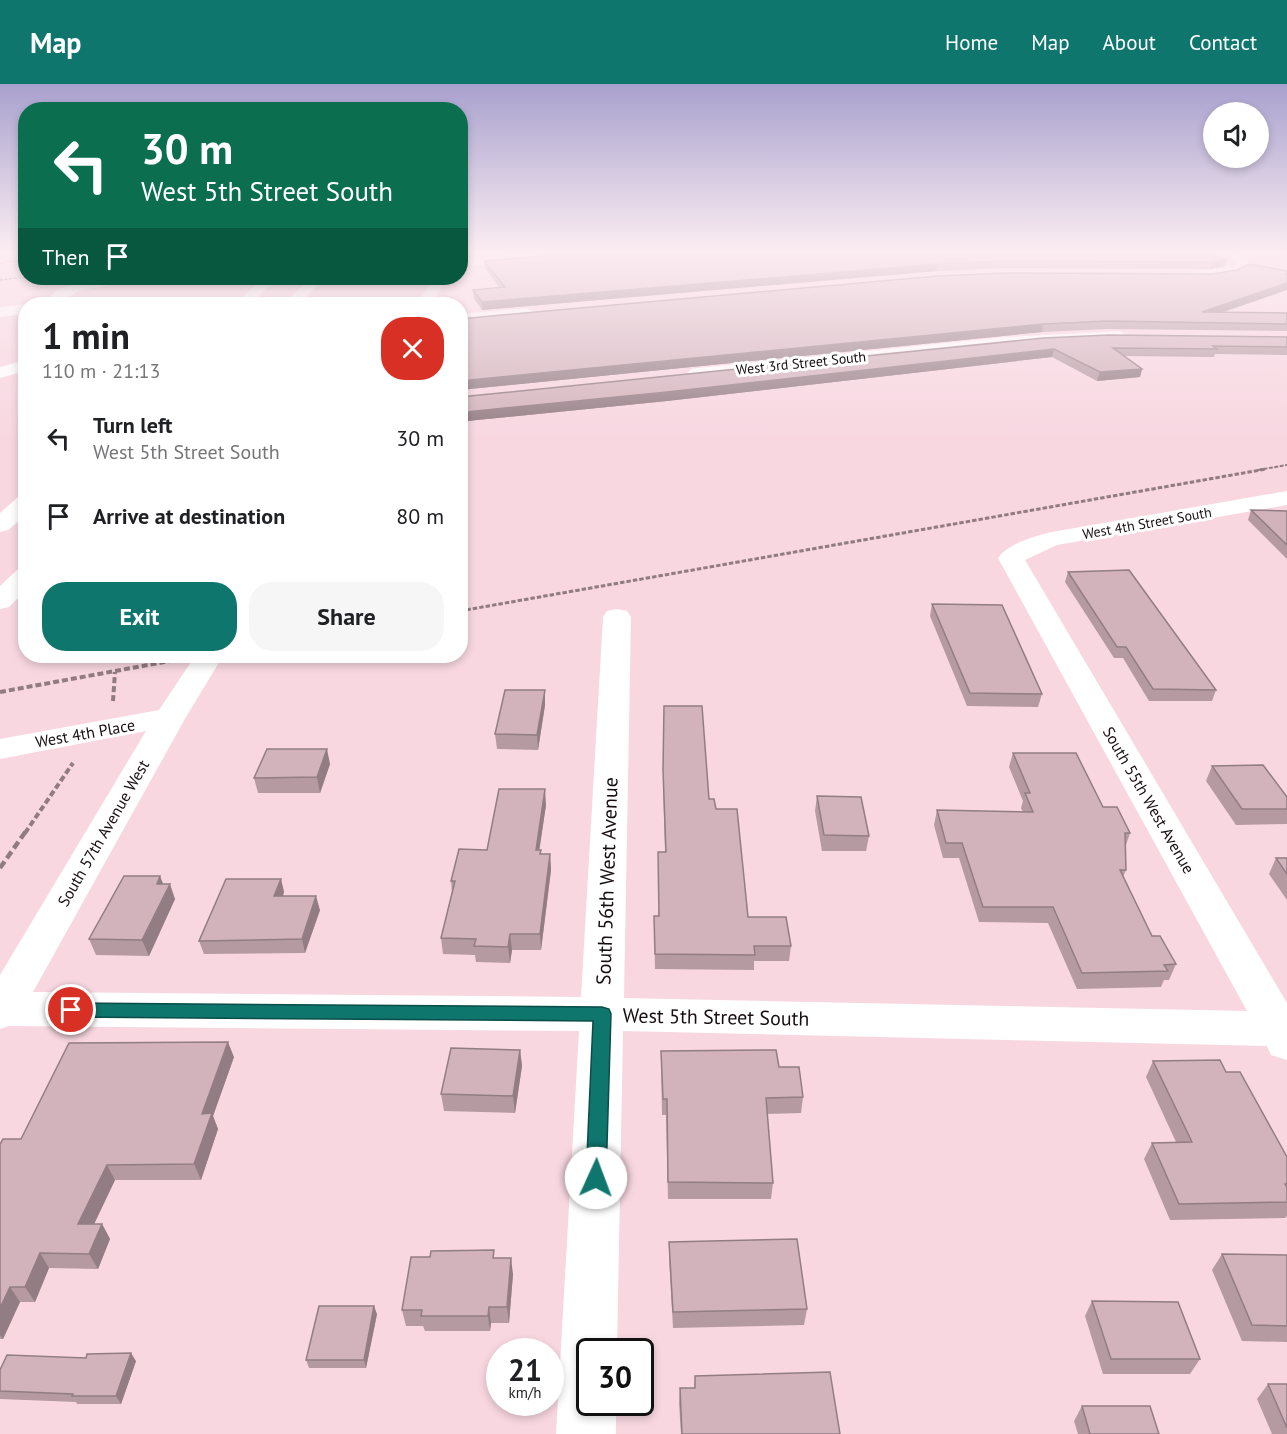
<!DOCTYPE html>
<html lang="en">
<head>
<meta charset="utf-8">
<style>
  :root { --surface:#fff; --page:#f6f6f6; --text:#202124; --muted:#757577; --accent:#0f766e }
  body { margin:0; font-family:"PT Sans",sans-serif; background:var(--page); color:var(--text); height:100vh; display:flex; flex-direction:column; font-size:22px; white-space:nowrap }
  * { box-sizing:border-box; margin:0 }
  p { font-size:20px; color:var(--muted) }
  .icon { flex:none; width:33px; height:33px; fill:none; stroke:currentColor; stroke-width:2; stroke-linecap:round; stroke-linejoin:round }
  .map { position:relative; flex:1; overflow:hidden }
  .details { position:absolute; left:18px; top:213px; width:450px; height:366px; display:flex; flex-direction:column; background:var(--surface); border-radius:24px; box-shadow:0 3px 9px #0003 }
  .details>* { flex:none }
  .hud { position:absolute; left:18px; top:18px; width:450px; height:183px; border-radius:24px; box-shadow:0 3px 9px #0003; background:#0b6e4f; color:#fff; overflow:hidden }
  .tools { position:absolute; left:1203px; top:18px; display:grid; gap:12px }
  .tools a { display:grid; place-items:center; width:66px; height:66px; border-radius:50%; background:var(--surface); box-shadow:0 3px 9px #0003; font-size:30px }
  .speed { position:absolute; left:486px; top:1254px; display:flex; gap:12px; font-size:30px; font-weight:700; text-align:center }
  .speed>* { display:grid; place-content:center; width:78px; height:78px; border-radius:50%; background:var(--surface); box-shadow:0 3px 9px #0003; line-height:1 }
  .speed small { font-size:15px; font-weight:400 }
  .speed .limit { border:3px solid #111; border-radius:9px; background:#fff; color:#111 }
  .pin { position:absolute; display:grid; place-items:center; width:51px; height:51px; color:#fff; margin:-26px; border:3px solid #fff; border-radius:50%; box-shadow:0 2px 6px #0007 }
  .me { position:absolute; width:66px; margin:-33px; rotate:2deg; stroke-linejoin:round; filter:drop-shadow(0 0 4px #0008) }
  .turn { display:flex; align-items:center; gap:21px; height:126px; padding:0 24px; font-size:27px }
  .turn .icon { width:78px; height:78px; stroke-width:2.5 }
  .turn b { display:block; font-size:42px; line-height:51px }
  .then { display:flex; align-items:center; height:57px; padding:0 24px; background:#0003; gap:12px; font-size:22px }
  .round { display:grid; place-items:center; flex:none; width:63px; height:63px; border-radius:24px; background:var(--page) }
  .overview { display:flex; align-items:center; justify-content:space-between; height:102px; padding:0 24px }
  h1 { font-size:36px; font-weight:700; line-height:45px }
  .primary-button { display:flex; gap:12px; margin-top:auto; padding:12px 24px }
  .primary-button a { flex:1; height:69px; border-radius:24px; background:var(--accent); color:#fff; font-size:24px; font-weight:700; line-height:69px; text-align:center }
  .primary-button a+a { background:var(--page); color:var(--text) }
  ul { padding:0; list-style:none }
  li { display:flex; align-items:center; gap:18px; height:78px; padding:0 24px }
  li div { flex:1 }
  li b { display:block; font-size:22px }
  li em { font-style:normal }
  header { display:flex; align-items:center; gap:36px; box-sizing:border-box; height:84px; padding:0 30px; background:var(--accent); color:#fff }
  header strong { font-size:28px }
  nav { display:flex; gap:33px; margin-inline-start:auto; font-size:21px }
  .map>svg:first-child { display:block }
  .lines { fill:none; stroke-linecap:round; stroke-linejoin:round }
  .stream { fill:#e884a7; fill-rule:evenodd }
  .path-far4 { stroke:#927b82; stroke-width:1.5; stroke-dasharray:3 1.5; stroke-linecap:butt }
  .path-far3 { stroke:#927b82; stroke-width:2; stroke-dasharray:4 1.5; stroke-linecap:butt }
  .path-far2 { stroke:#927b82; stroke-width:3; stroke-dasharray:4.5 2; stroke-linecap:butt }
  .path-far1 { stroke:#927b82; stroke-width:4; stroke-dasharray:6 3; stroke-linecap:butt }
  .path { stroke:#927b82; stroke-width:4.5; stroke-dasharray:8 4; stroke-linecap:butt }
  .minor { fill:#fff; fill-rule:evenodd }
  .motorway { fill:#fff; fill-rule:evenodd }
  .wall { fill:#b59aa2 }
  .shaded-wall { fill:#937d84 }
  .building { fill:#d2b3bc; stroke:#937d84; stroke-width:1.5 }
  .route { fill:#0f766e; stroke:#0a4d48; stroke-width:1.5 }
  .labels { text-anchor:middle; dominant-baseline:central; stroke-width:6; stroke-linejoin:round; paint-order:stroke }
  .far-street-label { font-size:14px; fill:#180e11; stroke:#fff }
  .street-label { font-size:16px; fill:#180e11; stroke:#fff }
  .near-street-label { font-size:20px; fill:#180e11; stroke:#fff }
</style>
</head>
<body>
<header>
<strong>Map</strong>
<nav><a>Home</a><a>Map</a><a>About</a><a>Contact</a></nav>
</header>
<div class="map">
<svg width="1287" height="1350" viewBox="0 0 1287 1350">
  <rect width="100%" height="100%" fill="#f8d7e1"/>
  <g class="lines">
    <path class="stream" d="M26,175V177L0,180V178Z"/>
    <path class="path-far4" d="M0,196L26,193"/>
    <path class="path-far3" d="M1258,386L1287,381"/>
    <path class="path-far2" d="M460,527L1266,385"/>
    <g class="path-far1">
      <path d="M0,608L170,577"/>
      <path d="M113,617L115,588"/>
      <path d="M25,749L73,679"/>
    </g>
    <path class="path" d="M0,784L26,747"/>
    <g class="minor">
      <path d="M556,167H616L610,171L460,183V175Z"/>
      <path d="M1224,167H1238L1251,179L1245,188C1231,192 1193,202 1182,192C1190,185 1222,185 1235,182L1237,180Z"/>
      <path d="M98,194H133L126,198L78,207L57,220H42L58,205Z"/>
      <path d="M434,194H448L431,220H417Z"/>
      <path d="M26,220V230L0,233V223Z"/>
      <path d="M527,224L535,229L532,232L460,240V230Z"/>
      <path d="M1120,247L1128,252L1126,255L1004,263L697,294L691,293L688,289L691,285L697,284L1004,253Z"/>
      <path d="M26,276V287L0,294V283Z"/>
      <path d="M1287,407V421L1057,461L1025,476L1287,919V976L1271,971L1267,962L623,947L617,1268H590V1318H616V1350H556L579,947L9,942L0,945V891L146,647L0,675V655L159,626L195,572H223L186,633L33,908L581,913L603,533L607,527L617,525L627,527L631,533L624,914L1247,927L998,474C1009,459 1035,452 1052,448Z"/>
    </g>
    <g class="motorway">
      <path d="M263,194H278L250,220H235Z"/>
      <path d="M310,194H325L299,220H284Z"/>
      <path d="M26,411V431L8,446L0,448V429L18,413Z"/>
      <path d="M26,483V506L9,523L0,525V502L17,486Z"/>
    </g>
  </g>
  <g class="wall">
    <path d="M1202,170L1227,175L1225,182L1210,185L1006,184L937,187L482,226L474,214L473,206L500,204L485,184L484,177Z"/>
    <path d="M1287,206L1221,228L1287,229V247L1106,245L1042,248L460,306Z"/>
    <path d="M1287,253V271L1215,270L1214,273L1125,272L1142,285L1140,293L1097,297L1052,273L667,317L477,336L460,338V313L1044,254Z"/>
    <path d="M1251,426L1287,427V475L1248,436Z"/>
    <path d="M1068,488L1216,606L1212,617H1149L1123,574H1114L1065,498Z"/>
    <path d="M932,520L1042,610L1038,623L967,622L930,532Z"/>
    <path d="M545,606V621L538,666L497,665L495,650Z"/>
    <path d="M664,622L709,715L716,725L748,833L791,862L789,877H754V886L655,885L654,832H658L665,768L663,700Z"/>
    <path d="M1013,669L1103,723L1130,749L1125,764L1126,786L1123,793L1152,852L1176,880L1169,896H1164L1161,903L1077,905L1048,839L979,838L959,774H943L934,741L937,726L1023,728L1021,724L1023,717L1009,683Z"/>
    <path d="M330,680L320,709H258L254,694Z"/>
    <path d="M1212,682L1287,713V740L1236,741L1206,697Z"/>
    <path d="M817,712L869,752L866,767H822L815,727Z"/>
    <path d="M546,721L539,766L541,770H550L551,786L541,866H512L510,879L476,878L475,871L443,870L441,854L452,808L451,797L487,766Z"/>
    <path d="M1276,774H1287V816L1269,790Z"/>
    <path d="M281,795L284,808L283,812L320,826L305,869L204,870L199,857Z"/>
    <path d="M163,800L175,815L149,872L96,871L89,855Z"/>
    <path d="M520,966L522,982L515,1029L444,1027L441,1010Z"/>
    <path d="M661,967L779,983L803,1013L801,1029L767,1030L773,1099L771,1115H668L666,1031H662Z"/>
    <path d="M234,973L213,1032L218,1045L201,1096H115L94,1140H102L110,1155L98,1185L49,1184L35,1218H20L3,1255H0V1060L21,1055Z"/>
    <path d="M1153,977L1226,988L1287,1073V1132L1285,1134L1170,1136L1144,1075L1152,1059L1176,1058L1146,993Z"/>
    <path d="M669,1158L807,1225L804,1241L673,1244L669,1174Z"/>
    <path d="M1222,1170L1287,1171V1258L1242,1257L1212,1186Z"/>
    <path d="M496,1174L513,1190L509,1239H491L490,1247H425L423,1242H406L402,1226Z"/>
    <path d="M1092,1217L1200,1275L1190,1290H1103L1085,1232Z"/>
    <path d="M377,1230L366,1284H309L306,1276Z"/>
    <path d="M136,1277L121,1320H77L76,1318L0,1315V1286Z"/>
    <path d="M695,1292L840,1350H681L679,1319L680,1304H694Z"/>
    <path d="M1268,1300H1287V1350H1272L1257,1315Z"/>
    <path d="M1082,1322L1159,1350H1078L1074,1337Z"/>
  </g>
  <g class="shaded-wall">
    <path d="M500,167H524L500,169Z"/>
    <path d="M1227,175L1225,182L1210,185L1212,178Z"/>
    <path d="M938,180L937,187L482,226V218Z"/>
    <path d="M1287,199V206L1200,236L1202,228Z"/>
    <path d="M1043,240L1042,248L460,306V297Z"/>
    <path d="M1054,265L1052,273L667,317L477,336L460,338V329L476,327Z"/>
    <path d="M1142,285L1140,293L1097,297L1100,288Z"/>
    <path d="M545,606V621L538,666L537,651Z"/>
    <path d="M327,665L330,680L320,709L317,693Z"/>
    <path d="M545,705L546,721L537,782L536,766Z"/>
    <path d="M550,770L551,786L541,866L540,850Z"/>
    <path d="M160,792L166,807L170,800L175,815L149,872L142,856L157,800Z"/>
    <path d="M281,795L284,808L278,826L274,812Z"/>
    <path d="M316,812L320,826L305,869L302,855Z"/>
    <path d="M510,850L512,866L510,879L508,863Z"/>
    <path d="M228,958L234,973L213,1032L218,1045L201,1096L194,1080L202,1030Z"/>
    <path d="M520,966L522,982L515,1029L513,1012Z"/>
    <path d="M107,1081L115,1096L87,1155L78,1140Z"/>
    <path d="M102,1140L110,1155L98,1185L89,1170Z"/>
    <path d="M40,1169L49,1184L35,1218L25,1203Z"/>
    <path d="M511,1174L513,1190L509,1239L507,1223Z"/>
    <path d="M10,1203L20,1218L3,1255L0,1251V1224Z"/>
    <path d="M374,1222L377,1230L366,1284L364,1276Z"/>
    <path d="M489,1223L491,1239L490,1247L488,1232Z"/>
    <path d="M131,1269L136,1277L121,1320L116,1312Z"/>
  </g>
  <g class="building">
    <path d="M597,167H1202V170L1227,175L1212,178L1007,177L938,180L482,218L473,206L505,203L484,177Z"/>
    <path d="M1249,180L1287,187V189L1285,190H1287V199L1202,228L1287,229V240L1108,237L1043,240L460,297V235L491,232L938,192L1007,189L1212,190L1237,186Z"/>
    <path d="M1108,251L1287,253V263L1213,262L1217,265L1113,264L1142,285L1100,288L1054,265L667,308L476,327L460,329V313L1044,254Z"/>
    <path d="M1251,426L1287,427V461Z"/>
    <path d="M1129,486L1216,606L1153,605L1126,563H1117L1068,488Z"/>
    <path d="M932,520L1002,521L1042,610L970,609Z"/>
    <path d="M505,606H545L537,651L495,650Z"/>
    <path d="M664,622H702L709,715H714L716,725H737L748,833H786L791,862H754L755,871L655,870L654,832H659L658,768H666L663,686Z"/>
    <path d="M267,665H327L317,693L254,694Z"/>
    <path d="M1013,669H1076L1103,723H1117L1130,749H1125L1126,786H1120L1152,852H1160L1176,880L1164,881L1168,887L1082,889L1053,823H983L962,759H946L937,726L1033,728L1025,709H1030Z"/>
    <path d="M1263,681L1287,713V725H1242L1212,682Z"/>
    <path d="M499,705H545L536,766H541L540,770H550L540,850H510L508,863L474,862L476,855L441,854L455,797H451L459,765L487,766Z"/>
    <path d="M817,712L861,713L869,752L824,751Z"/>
    <path d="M1276,774H1287V790Z"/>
    <path d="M124,792H160L157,800H170L142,856L89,855Z"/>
    <path d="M226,795H281L274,812H316L302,855L199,857Z"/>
    <path d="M228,958L202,1030L212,1029L194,1080L107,1081L78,1140H102L89,1170L40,1169L25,1203H10L0,1224V1060L3,1055H21L69,959Z"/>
    <path d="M451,964L520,966L513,1012L441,1010Z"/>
    <path d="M776,966L779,983H799L803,1013L766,1014L773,1099L668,1098L667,1015H663L661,967Z"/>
    <path d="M1220,976L1226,988H1240L1287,1073V1100H1285L1287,1103V1118L1179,1120L1152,1059L1192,1058L1153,977Z"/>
    <path d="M797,1155L807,1225L673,1228L669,1158Z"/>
    <path d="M494,1166L493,1174H511L507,1223H489L488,1232H421L422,1226H402L411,1173H430L431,1167Z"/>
    <path d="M1222,1170L1287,1171V1242L1252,1241Z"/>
    <path d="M1092,1217L1178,1218L1200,1275H1111Z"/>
    <path d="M319,1222H374L364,1276H306Z"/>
    <path d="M131,1269L116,1312H72L73,1310L0,1307V1286L7,1271L86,1274L87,1270Z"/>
    <path d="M830,1288L840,1350H682L680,1304H695V1292Z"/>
    <path d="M1268,1300H1287V1344Z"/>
    <path d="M1082,1322H1150L1159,1350H1090Z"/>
  </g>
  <linearGradient id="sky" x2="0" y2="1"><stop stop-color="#a8a1ce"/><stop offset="0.47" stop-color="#fcedf2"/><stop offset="1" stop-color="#fcedf2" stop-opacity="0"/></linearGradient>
  <rect width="1287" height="356" fill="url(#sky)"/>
  <path class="route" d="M71,919L602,923L609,925L611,930L606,1094L603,1100L596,1103L589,1100L586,1094L593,937L71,933L65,931L62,926L65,921Z"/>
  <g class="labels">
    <g class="far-street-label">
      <text transform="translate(801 279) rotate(-6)">West 3rd Street South</text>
      <text transform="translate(1147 439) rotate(-10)">West 4th Street South</text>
    </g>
    <g class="street-label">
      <text transform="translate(85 649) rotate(-10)">West 4th Place</text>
      <text transform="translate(1149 716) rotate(60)">South 55th West Avenue</text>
      <text transform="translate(103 749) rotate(-60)">South 57th Avenue West</text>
    </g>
    <g class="near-street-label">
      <text transform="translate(607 797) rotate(-88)">South 56th West Avenue</text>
      <text transform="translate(716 933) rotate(1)">West 5th Street South</text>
    </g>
  </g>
</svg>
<div class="tools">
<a><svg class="icon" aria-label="sound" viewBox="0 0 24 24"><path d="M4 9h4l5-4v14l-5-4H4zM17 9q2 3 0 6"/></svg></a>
</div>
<div class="speed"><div>21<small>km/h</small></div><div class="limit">30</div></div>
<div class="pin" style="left:71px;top:926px;background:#d93025"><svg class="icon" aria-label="arrive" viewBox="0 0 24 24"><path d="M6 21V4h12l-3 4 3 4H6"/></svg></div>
<svg class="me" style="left:596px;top:1094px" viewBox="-20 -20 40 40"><circle r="19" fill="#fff"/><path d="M0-13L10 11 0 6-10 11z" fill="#0f766e"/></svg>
<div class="hud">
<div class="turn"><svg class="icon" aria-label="left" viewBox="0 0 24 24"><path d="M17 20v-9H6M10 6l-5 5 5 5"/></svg><div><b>30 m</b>West 5th Street South</div></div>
<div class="then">Then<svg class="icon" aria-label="arrive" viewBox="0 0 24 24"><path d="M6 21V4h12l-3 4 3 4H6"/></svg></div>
</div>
<section class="details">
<div class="overview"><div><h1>1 min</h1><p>110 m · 21:13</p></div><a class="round" style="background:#d93025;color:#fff"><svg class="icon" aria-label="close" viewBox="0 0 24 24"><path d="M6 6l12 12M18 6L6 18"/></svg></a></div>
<ul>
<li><svg class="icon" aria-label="left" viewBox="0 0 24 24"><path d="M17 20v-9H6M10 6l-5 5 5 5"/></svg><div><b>Turn left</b><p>West 5th Street South</p></div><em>30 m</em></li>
<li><svg class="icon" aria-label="arrive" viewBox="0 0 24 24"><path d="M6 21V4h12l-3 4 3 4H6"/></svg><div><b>Arrive at destination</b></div><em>80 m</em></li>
</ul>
<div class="primary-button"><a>Exit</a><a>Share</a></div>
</section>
</div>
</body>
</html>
